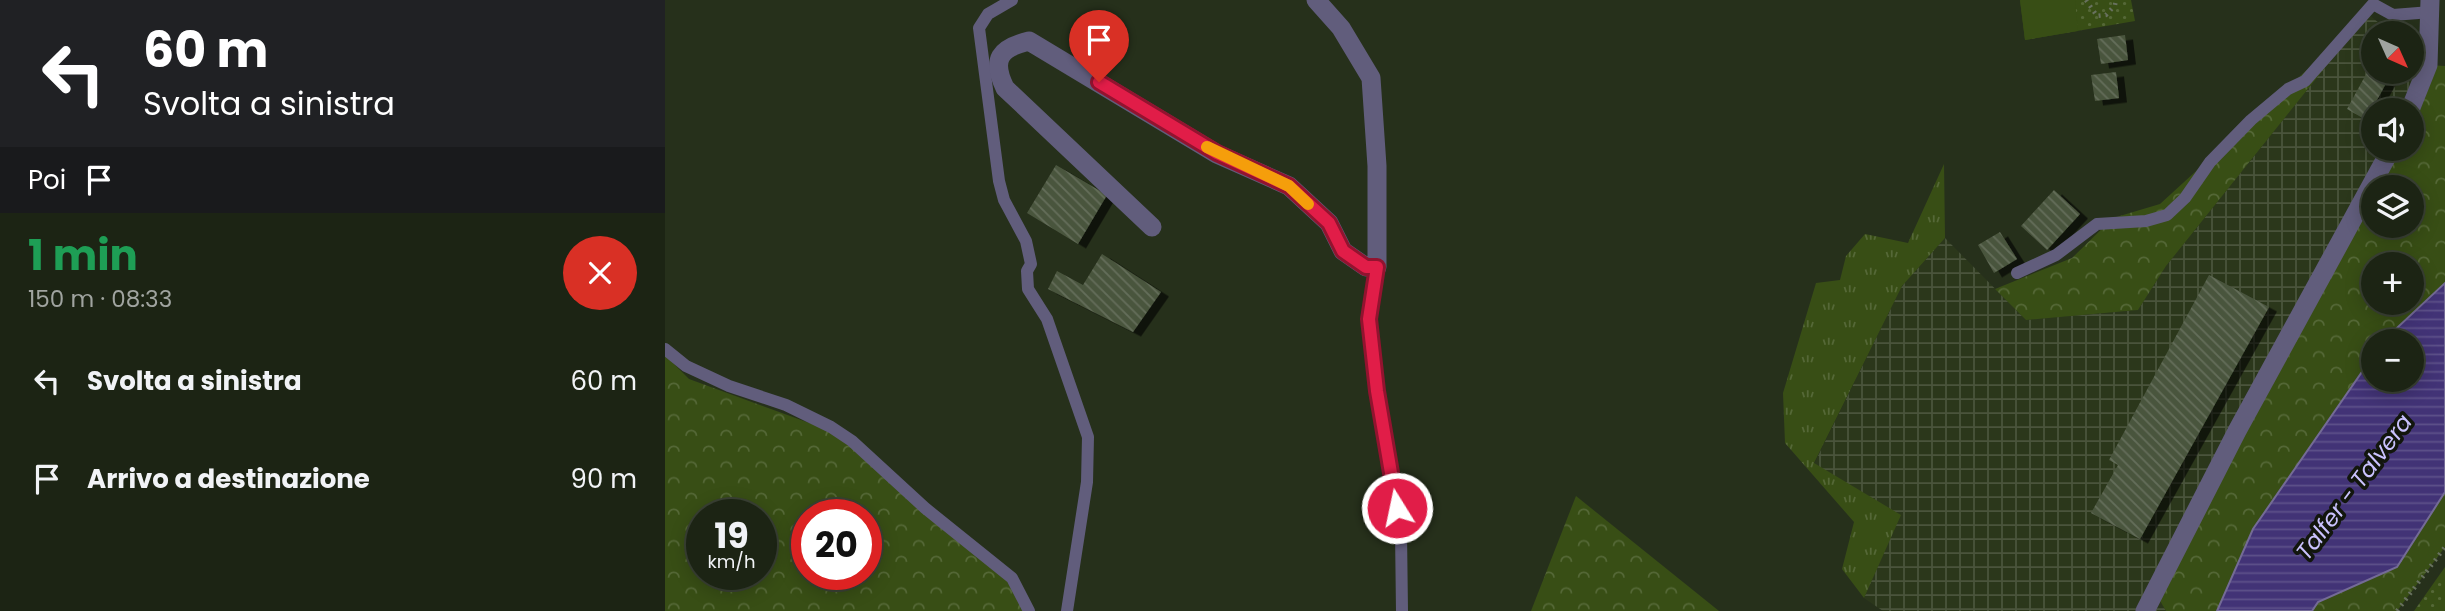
<!DOCTYPE html>
<html lang="it">
<head>
<meta charset="utf-8">
<style>
  :root { --surface:#1c2414; --page:#252c1d; --text:#f1f3f6; --muted:#a0a4a0; --line:#3a4134 }
  body { margin:0; font-family:Poppins,sans-serif; background:var(--page); color:var(--text); height:100vh; display:flex; flex-direction:column; font-size:26px; white-space:nowrap }
  * { box-sizing:border-box; margin:0 }
  p { font-size:23px; color:var(--muted) }
  .icon { flex:none; width:38px; height:38px; fill:none; stroke:currentColor; stroke-width:2; stroke-linecap:round; stroke-linejoin:round }
  .map { position:relative; flex:1; overflow:hidden }
  .panel { display:flex; flex-direction:column; background:var(--surface); width:665px }
  .panel>* { flex:none }
  .top-card { background:#202124; color:#fff; overflow:hidden }
  .needle { width:46px; rotate:135deg }
  .buttons { position:absolute; left:1696px; top:21px; display:grid; gap:14px }
  .buttons a { display:grid; place-items:center; width:63px; height:63px; border-radius:50%; background:var(--surface); box-shadow:0 4px 18px #0003,0 0 0 2px var(--line); font-size:35px }
  .speed { position:absolute; left:21px; top:499px; display:flex; gap:14px; font-size:35px; font-weight:700; text-align:center }
  .speed>* { display:grid; place-content:center; width:91px; height:91px; border-radius:50%; background:var(--surface); box-shadow:0 4px 18px #0003,0 0 0 2px var(--line); line-height:1 }
  .speed small { font-size:18px; font-weight:400 }
  .speed .limit { border:10px solid #d22; background:#fff; color:#111 }
  .pin { position:absolute; display:grid; place-items:center; width:60px; height:60px; color:#fff; margin:-72px -30px; border-radius:50% 50% 50% 0; rotate:-45deg; box-shadow:0 0 7px #0007 }
  .pin .icon { rotate:45deg }
  .me { position:absolute; width:77px; margin:-38px; rotate:350deg; stroke-linejoin:round; filter:drop-shadow(0 0 5px #0008) }
  .turn { display:flex; align-items:center; gap:24px; height:147px; padding:0 28px; font-size:32px }
  .turn .icon { width:91px; height:91px; stroke-width:2.5 }
  .turn b { display:block; font-size:49px; line-height:60px }
  .then { display:flex; align-items:center; height:66px; padding:0 28px; background:#0003; gap:14px; font-size:26px }
  .round { display:grid; place-items:center; flex:none; width:74px; height:74px; border-radius:37px; background:var(--page) }
  .overview { display:flex; align-items:center; justify-content:space-between; height:119px; padding:0 28px }
  h1 { font-size:42px; font-weight:700; line-height:52px; color:#1e9e55 }
  ul { padding:0; list-style:none }
  li { display:flex; align-items:center; gap:21px; height:98px; padding:0 28px }
  li div { flex:1 }
  li b { display:block; font-size:26px }
  li em { font-style:normal }
  main { display:flex; flex:1; min-height:0 }
  .map>svg:first-child { display:block }
  .industrial { fill:url(#industrial-grid) }
  .grass { fill:url(#grass-tufts) }
  .forest { fill:url(#forest-crowns); fill-rule:evenodd }
  .park { fill:url(#park-dots) }
  .pitch { fill:#384e15 }
  .water { fill:url(#water-rules); stroke:#746b96; stroke-width:2 }
  .building { fill:url(#building-back-hatch); filter:url(#shadow) }
  .lines { fill:none; stroke-linecap:round; stroke-linejoin:round }
  .path { stroke:#68715f; stroke-width:4.5; stroke-dasharray:2 5; stroke-linecap:butt }
  .service { stroke:#615d7c; stroke-width:12 }
  .minor { stroke:#615d7c; stroke-width:19 }
  .route-casing { stroke:#92132f; stroke-width:18 }
  .route { stroke:#e11d48; stroke-width:12 }
  .slow { stroke:#f59e0b; stroke-width:12 }
  .labels { text-anchor:middle; dominant-baseline:central; stroke-width:7; stroke-linejoin:round; paint-order:stroke }
  .water-label { font-size:23px; font-style:italic; fill:#cac2fe; stroke:#12160d }
</style>
</head>
<body>
<main>
<section class="panel">
<div class="top-card">
<div class="turn"><svg class="icon" aria-label="left" viewBox="0 0 24 24"><path d="M17 20v-9H6M10 6l-5 5 5 5"/></svg><div><b>60 m</b>Svolta a sinistra</div></div>
<div class="then">Poi<svg class="icon" aria-label="arrive" viewBox="0 0 24 24"><path d="M6 21V4h12l-3 4 3 4H6"/></svg></div>
</div>
<div class="overview"><div><h1>1 min</h1><p>150 m · 08:33</p></div><a class="round" style="background:#d93025;color:#fff"><svg class="icon" aria-label="close" viewBox="0 0 24 24"><path d="M6 6l12 12M18 6L6 18"/></svg></a></div>
<ul>
<li><svg class="icon" aria-label="left" viewBox="0 0 24 24"><path d="M17 20v-9H6M10 6l-5 5 5 5"/></svg><div><b>Svolta a sinistra</b></div><em>60 m</em></li>
<li><svg class="icon" aria-label="arrive" viewBox="0 0 24 24"><path d="M6 21V4h12l-3 4 3 4H6"/></svg><div><b>Arrivo a destinazione</b></div><em>90 m</em></li>
</ul>
</section>
<div class="map">
<svg width="1780" height="611" viewBox="0 0 1780 611">
  <defs>
    <pattern id="industrial-grid" width="8" height="8" patternUnits="userSpaceOnUse" patternTransform="scale(1.75)"><rect width="8" height="8" fill="#2b371b"/><path d="M0 4h8M4 0v8" fill="none" stroke="#4a543c"/></pattern>
    <pattern id="grass-tufts" width="24" height="20" patternUnits="userSpaceOnUse" patternTransform="scale(1.75)"><rect width="24" height="20" fill="#384e15"/><path d="M3 7l-1-3M5 7V3M7 7l1-3M15 17l-1-3M17 17v-4M19 17l1-3" fill="none" stroke="#556837"/></pattern>
    <pattern id="forest-crowns" width="20" height="18" patternUnits="userSpaceOnUse" patternTransform="scale(1.75)"><rect width="20" height="18" fill="#384e15"/><path d="M2 6a3 3 0 1 1 6 0M12 15a3 3 0 1 1 6 0" fill="none" stroke="#556837"/></pattern>
    <pattern id="park-dots" width="8" height="8" patternUnits="userSpaceOnUse" patternTransform="scale(1.75)"><rect width="8" height="8" fill="#384e15"/><path d="M2 2h.1M6 6h.1" fill="none" stroke="#556837" stroke-width="1.8" stroke-linecap="round"/></pattern>
    <pattern id="water-rules" width="6" height="5" patternUnits="userSpaceOnUse" patternTransform="scale(1.75)"><rect width="6" height="5" fill="#423376"/><path d="M0 2.5h6" fill="none" stroke="#5d5189"/></pattern>
    <pattern id="building-back-hatch" width="6" height="6" patternUnits="userSpaceOnUse" patternTransform="scale(1.75)"><rect width="6" height="6" fill="#4a553e"/><path d="M-1 5l2 2M0 0l6 6M5-1l2 2" fill="none" stroke="#646e5a"/></pattern>
    <filter id="shadow"><feDropShadow dx="8" dy="4.5" stdDeviation="0" flood-color="#0009"/></filter>
  </defs>
  <rect width="100%" height="100%" fill="#26301b"/>
  <path class="industrial" d="M1703,14L1726,33H1708V72H1746L1747,51L1763,65L1745,110H1708V149H1726L1490,591L1501,611H1218L1199,598L1235,515L1149,464L1237,286L1280,238L1361,320L1473,310L1501,266Z"/>
  <path class="grass" d="M1279,164L1280,238L1237,286L1149,463L1236,515L1199,598L1177,569L1189,522L1120,443L1118,393L1151,283L1175,280L1181,256L1200,234L1243,243Z"/>
  <g class="forest">
    <path d="M1703,14L1501,266L1473,310L1361,320L1330,289L1407,258L1448,218L1495,204Z"/>
    <path d="M1763,65L1780,66V283L1718,341H1708V356L1588,529L1552,611H1501L1490,592L1726,149H1746V110ZM1708,187H1746V226H1708ZM1708,264H1746V303H1708Z"/>
    <path d="M0,355L24,379L169,432L343,576L359,611H0ZM37,514H96V574H37ZM142,514H201V574H142Z"/>
    <path d="M1780,492V547L1732,611H1647L1653,602L1732,567Z"/>
    <path d="M911,496L1054,611H866Z"/>
  </g>
  <g class="park">
    <path d="M1355,0H1466L1470,21L1360,40Z"/>
    <path d="M1780,567V611H1749Z"/>
  </g>
  <path class="pitch" d="M1355,0H1410L1413,31L1360,40Z"/>
  <path class="water" d="M1780,283V492L1732,567L1653,602L1647,611H1552L1588,529L1708,356V380H1746V341H1718Z"/>
  <g class="building">
    <path d="M1460,35L1463,60L1436,64L1432,39Z"/>
    <path d="M1705,67L1708,72H1713L1724,78L1701,120L1682,109Z"/>
    <path d="M1451,72L1454,98L1430,101L1426,75Z"/>
    <path d="M391,165L442,195L413,244L362,213Z"/>
    <path d="M1389,190L1415,214L1382,250L1356,226Z"/>
    <path d="M1335,232L1352,259L1329,273L1313,245Z"/>
    <path d="M437,254L496,292L468,332L383,289L392,271L418,285Z"/>
    <path d="M1544,275L1604,307L1475,539L1426,513L1453,465L1444,460Z"/>
  </g>
  <g class="lines">
    <g class="path">
      <path d="M1421,0L1432,16L1441,15L1450,5L1451,0"/>
      <path d="M1732,611L1780,547"/>
    </g>
    <g class="service">
      <path d="M347,0L323,14L314,28L334,181L339,200L361,241L366,264L362,271L363,289L382,319L423,437L422,482L402,611"/>
      <path d="M712,267L704,319L712,392L736,532L737,611"/>
      <path d="M1352,273L1391,255L1432,224L1481,221L1502,215L1520,198L1545,162L1586,120L1623,89L1640,81L1708,4L1728,15L1766,12"/>
      <path d="M0,349L21,366L64,386L121,405L166,427L187,441L260,508L347,578L364,611"/>
    </g>
    <g class="minor">
      <path d="M1745,110L1763,65L1765,0"/>
      <path d="M487,227L340,88C326,59 335,48 364,41L552,154L624,186L664,223L678,251L701,267H712V166L706,78L676,28L651,0"/>
      <path d="M1480,611L1572,431L1726,149"/>
    </g>
  </g>
  <g class="lines">
    <defs>
      <path id="route" d="M434,82L552,153L624,186L664,223L678,251L701,267H712L704,319L712,391L732,508"/>
    </defs>
    <use href="#route" class="route-casing"/>
    <use href="#route" class="route"/>
    <path class="slow" d="M542,147L624,186L643,204"/>
  </g>
  <g class="labels">
    <g class="water-label">
      <text transform="translate(1689 487) rotate(-53)">Talfer - Talvera</text>
    </g>
  </g>
</svg>
<div class="buttons">
<a><svg class="needle" viewBox="-14 -14 28 28"><path d="M0-13l5 13h-10z" fill="#e53935"/><path d="M0 13l5-13h-10z" fill="#a0a4a0"/></svg></a>
<a><svg class="icon" aria-label="sound" viewBox="0 0 24 24"><path d="M4 9h4l5-4v14l-5-4H4zM17 9q2 3 0 6"/></svg></a>
<a><svg class="icon" aria-label="layers" viewBox="0 0 24 24"><path d="M12 4l9 5-9 5-9-5zM3 14l9 5 9-5"/></svg></a>
<a>+</a>
<a>−</a>
</div>
<div class="speed"><div>19<small>km/h</small></div><div class="limit">20</div></div>
<div class="pin" style="left:434px;top:82px;background:#d93025"><svg class="icon" aria-label="arrive" viewBox="0 0 24 24"><path d="M6 21V4h12l-3 4 3 4H6"/></svg></div>
<svg class="me" style="left:732px;top:508px" viewBox="-20 -20 40 40"><circle r="17" fill="#e11d48" stroke="#fff" stroke-width="3"/><path d="M0-11L8 9 0 5-8 9z" fill="#fff"/></svg>
</div>
</main>
</body>
</html>
